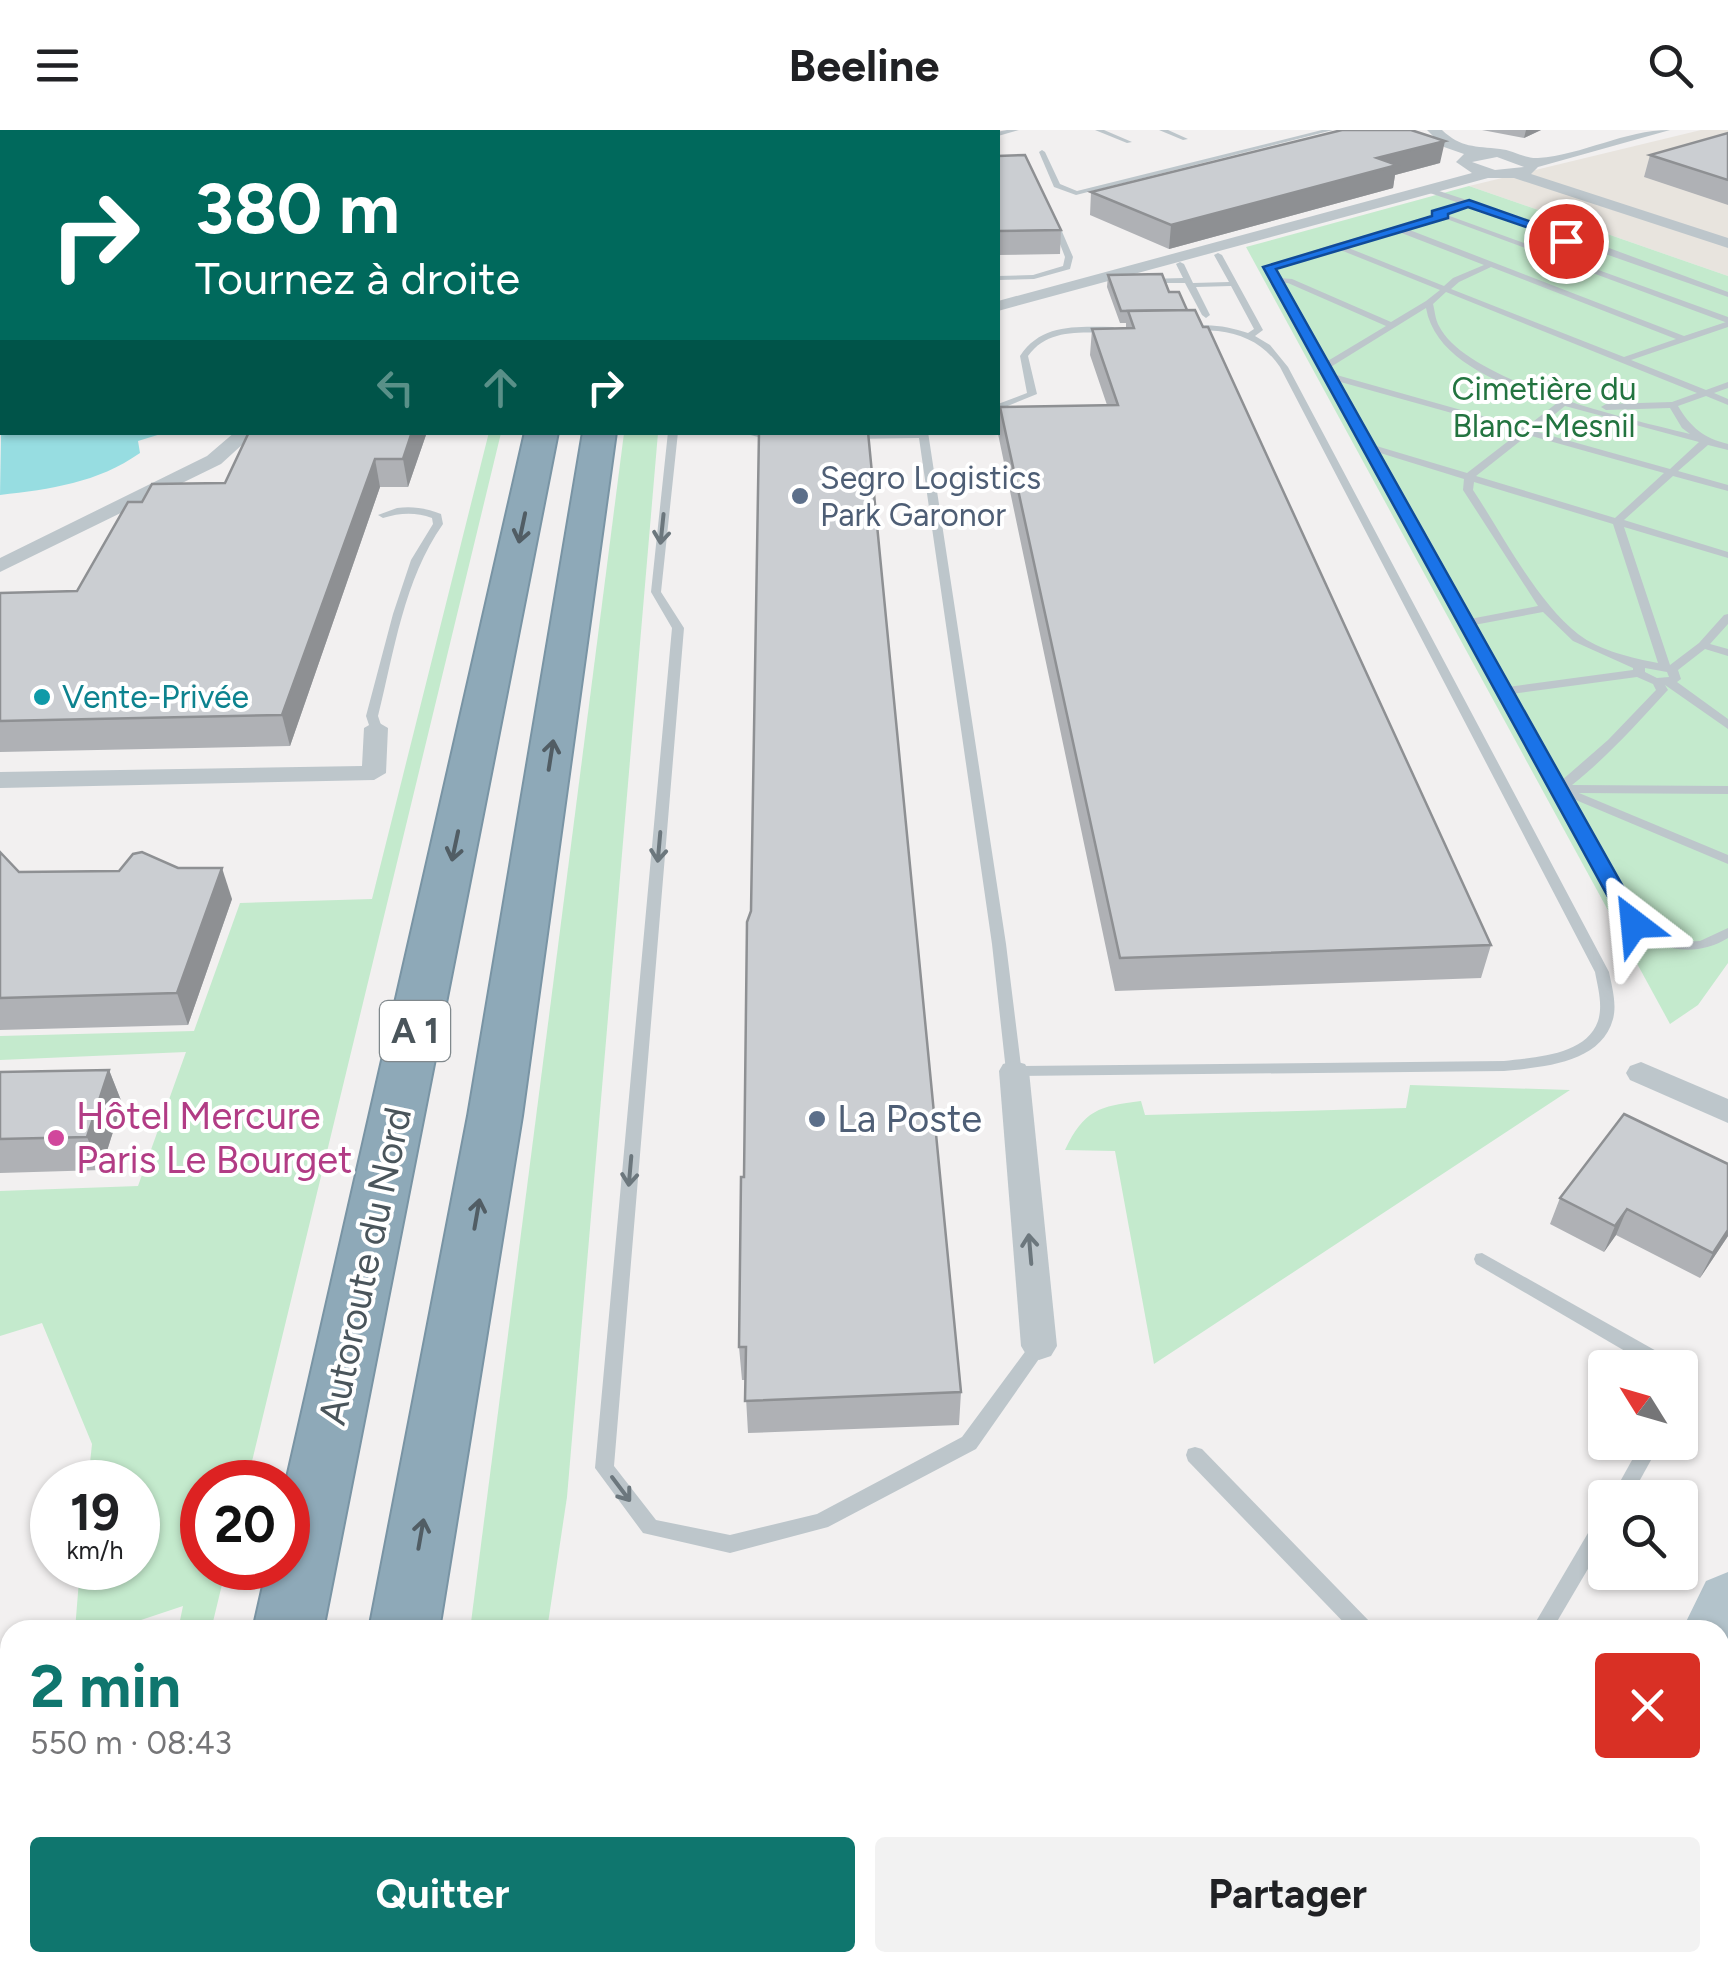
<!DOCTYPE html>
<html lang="fr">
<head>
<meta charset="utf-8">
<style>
  :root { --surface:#fff; --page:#f2f2f2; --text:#202124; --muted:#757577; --accent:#0f766e }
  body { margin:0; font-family:Figtree,sans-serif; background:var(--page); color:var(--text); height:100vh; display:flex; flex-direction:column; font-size:38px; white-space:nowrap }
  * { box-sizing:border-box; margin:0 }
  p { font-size:32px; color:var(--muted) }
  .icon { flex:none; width:55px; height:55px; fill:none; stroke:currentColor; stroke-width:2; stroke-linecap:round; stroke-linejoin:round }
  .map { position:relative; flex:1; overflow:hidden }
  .sheet { position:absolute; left:0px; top:1490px; width:1730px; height:352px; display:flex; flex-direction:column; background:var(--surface); border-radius:30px 30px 0 0; box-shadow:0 2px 8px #0004 }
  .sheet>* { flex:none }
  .banner { position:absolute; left:0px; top:0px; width:1000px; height:305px; box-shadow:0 2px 8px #0004; background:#00695c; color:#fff; overflow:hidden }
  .needle { width:65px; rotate:307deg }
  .fabs { position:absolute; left:1588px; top:1220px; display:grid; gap:20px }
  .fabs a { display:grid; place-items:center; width:110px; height:110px; border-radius:10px; background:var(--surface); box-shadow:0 2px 8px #0004; font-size:50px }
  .speed { position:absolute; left:30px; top:1330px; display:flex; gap:20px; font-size:50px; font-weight:700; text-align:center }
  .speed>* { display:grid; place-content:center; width:130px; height:130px; border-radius:50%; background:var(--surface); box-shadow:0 2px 8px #0004; line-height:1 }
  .speed small { font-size:25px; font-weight:400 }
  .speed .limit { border:15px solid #d22; background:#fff; color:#111 }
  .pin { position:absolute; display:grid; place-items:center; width:85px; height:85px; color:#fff; margin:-42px; border:5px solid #fff; border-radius:50%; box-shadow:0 2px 10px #0007 }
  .me { position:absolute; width:110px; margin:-55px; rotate:331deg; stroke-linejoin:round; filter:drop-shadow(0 0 8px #0008) }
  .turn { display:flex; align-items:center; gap:35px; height:210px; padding:0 30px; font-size:45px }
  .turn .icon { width:130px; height:130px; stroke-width:2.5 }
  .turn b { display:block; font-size:70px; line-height:85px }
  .lanes { display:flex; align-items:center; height:95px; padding:0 30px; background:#0003; justify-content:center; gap:50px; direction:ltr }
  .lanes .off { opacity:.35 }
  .round { display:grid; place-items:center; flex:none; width:105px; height:105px; border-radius:10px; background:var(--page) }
  .summary { display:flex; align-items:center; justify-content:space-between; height:170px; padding:0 30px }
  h1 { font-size:60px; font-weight:700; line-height:75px; color:var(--accent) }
  .action { display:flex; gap:20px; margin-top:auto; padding:20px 30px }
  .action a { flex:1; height:115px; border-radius:10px; background:var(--accent); color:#fff; font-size:40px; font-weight:700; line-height:115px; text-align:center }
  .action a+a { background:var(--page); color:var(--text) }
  header { display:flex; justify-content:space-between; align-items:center; height:130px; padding:0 30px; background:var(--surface); font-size:45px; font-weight:700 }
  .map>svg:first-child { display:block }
  .commercial { fill:#e8e4de }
  .green { fill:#c4eacd }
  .water { fill:#97dde1 }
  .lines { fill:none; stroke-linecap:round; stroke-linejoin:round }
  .motorway-casing { stroke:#7994a4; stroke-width:4 }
  .service { fill:#bdc6cb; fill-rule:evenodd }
  .minor { fill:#bdc6cb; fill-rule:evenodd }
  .primary { fill:#b3c3cb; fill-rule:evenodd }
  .motorway { fill:#8ea9b8; fill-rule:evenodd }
  .wall { fill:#afb1b5 }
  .shaded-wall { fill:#8e9093 }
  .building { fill:#cbced2; stroke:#8e9093; stroke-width:2.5 }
  .oneway { stroke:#515d64 }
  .oneway2 { stroke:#6c777d }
  .route { fill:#1a73e8; stroke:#114b97; stroke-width:2.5 }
  .service-dot { fill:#5c6f8a; stroke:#fff; stroke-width:4 }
  .culture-dot { fill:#0f9aa8; stroke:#fff; stroke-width:4 }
  .hotel-dot { fill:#d1479c; stroke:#fff; stroke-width:4 }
  .labels { text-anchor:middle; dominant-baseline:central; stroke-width:8; stroke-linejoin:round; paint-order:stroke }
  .far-park-label { font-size:32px; fill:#237440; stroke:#fff }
  .far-service-label { font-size:32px; fill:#4e5e75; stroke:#fff; text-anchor:start }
  .far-culture-label { font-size:32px; fill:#0d838f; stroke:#fff; text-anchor:start }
  .shield { fill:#fff; stroke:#80888c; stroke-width:2.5 }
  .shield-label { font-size:35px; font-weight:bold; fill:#4a555b }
  .hotel-label { font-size:38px; fill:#b23c85; stroke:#fff; text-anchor:start }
  .service-label { font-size:38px; fill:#4e5e75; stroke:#fff; text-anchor:start }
  .street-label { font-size:38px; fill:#4a555b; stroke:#fff }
</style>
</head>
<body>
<header><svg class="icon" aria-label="menu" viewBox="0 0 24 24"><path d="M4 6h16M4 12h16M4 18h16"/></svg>Beeline<svg class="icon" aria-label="search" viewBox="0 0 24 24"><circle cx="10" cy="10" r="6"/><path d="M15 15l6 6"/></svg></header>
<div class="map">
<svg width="1728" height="1841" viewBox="0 0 1728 1841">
  <rect width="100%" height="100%" fill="#f2f0f0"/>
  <path class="commercial" d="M1701,0H1728V146L1469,56Z"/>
  <g class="green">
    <path d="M1469,56L1728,146V833L1698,875L1670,894L1246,117Z"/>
    <path d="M489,302L501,303L247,1352H202V1438H226L211,1500H178L183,1476L111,1500H75L80,1438H138V1352H88L92,1314L42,1193L0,1206V1061L138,1056L186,922L0,930V906L194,901L240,773L372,769Z"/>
    <path d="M624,303H658L567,1367L547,1500H470Z"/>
    <path d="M1410,955L1570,960L1154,1234L1115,1021L1065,1020C1084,980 1099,976 1141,971L1145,985L1406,978Z"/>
    <path d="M428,1833V1832L546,1833L545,1841H427Z"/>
  </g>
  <path class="water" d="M2,252V302L164,303L138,311L140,323C97,353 51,359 0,365Z"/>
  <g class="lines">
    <defs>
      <g id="motorway">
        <path d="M635,0H659V2H636Z"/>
        <path d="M525,302H558L323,1500H253L267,1438H288L286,1352Z"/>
        <path d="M583,302H616L522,986L439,1500H369L468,986Z"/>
        <path d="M176,1832H258L256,1841H174Z"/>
        <path d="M305,1832H387L386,1841H304Z"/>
      </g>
    </defs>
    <use href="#motorway" class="motorway-casing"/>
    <g class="service">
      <path d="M1007,0H1019L998,6L996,2Z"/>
      <path d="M1095,0H1104L1132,12L1127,13Z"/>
      <path d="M1159,0H1168L1188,9L1183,10Z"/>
      <path d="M1322,0H1333L1076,65L1054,57L1039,22L1042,20L1045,22L1060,54L1077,61Z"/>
      <path d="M1430,58L1582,108L1728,162V167L1574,113H1563L1559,108L1469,76L1444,84L1728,187V197L1631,230L1706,260L1728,252V258L1714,263L1728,269V275L1706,266L1678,276C1691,298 1704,308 1728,314V320L1708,315L1678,341L1728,355V361L1673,346L1624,390L1728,422V428L1624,397L1670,535L1699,513L1724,485L1728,484V494L1710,514L1728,519V526L1705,519L1678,540L1681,549L1677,552L1728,589V599L1665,555L1668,560L1666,562C1636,595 1606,628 1572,655L1728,656V664L1579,663L1728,725V734L1571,668L1639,791L1664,805L1681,812L1700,811L1728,798V808C1694,829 1656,820 1627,794L1265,137L1334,114L1436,86L1433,82L1462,74L1427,62ZM1444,88L1725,192H1726L1684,206L1407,99ZM1399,102L1484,135L1453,148L1444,156L1346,117ZM1338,119L1440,160L1426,171L1391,192L1292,149L1279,148L1274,138ZM1491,137L1676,209L1624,227L1451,159L1459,152ZM1282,153H1288L1386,196L1326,232ZM1446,162L1697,263L1672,272L1606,274L1601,277L1606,280L1670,278L1682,298L1690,304C1631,290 1467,252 1439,196C1435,189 1435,181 1433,174ZM1426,178C1436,234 1510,257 1557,273L1525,298L1333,244L1329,238ZM1337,251L1520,302L1467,343L1373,315ZM1565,276L1699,312L1670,339L1534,301ZM1528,305L1664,343L1615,388L1476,346ZM1377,322L1464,349L1463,360L1538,476L1470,489ZM1474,352L1613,394L1658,533C1632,528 1600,521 1578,504C1536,471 1503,405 1473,360ZM1543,482L1573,511L1633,538V540L1508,557L1474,495ZM1645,538L1667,542L1669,547L1657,548L1645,542ZM1637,547L1653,554L1656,560L1608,610L1561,651L1512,564Z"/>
      <path d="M1050,88L1057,90L1073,127L1070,139L1034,149L998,150V146L1033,145L1063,136L1065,127Z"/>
      <path d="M1218,123L1222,125L1263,200L1255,206L1270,215L1288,237L1609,842C1612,857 1617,874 1613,889C1601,934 1541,937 1504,941L1014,946L1006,941L992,814L919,308L847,309V305L850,304L928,302L1006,814L1021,936L1504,931C1534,927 1586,926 1598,891C1603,875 1598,858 1595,842L1280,237C1265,215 1244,204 1218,201C1207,200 1196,201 1187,198C1206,192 1229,197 1248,203L1254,199L1231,156L1196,157L1210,185L1206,188L1202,185L1185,153H1147L1143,151L1147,149L1183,148L1176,134L1180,132L1184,134L1193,153L1229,152L1214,125Z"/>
      <path d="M1113,197L1117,200L1116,202C1085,204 1049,196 1028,226L1037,264L998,280V274L1027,263L1020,226C1042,193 1077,197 1113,197Z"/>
      <path d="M668,302H678L661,462L684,498L614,1336L656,1390L730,1405L817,1384L962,1307L1033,1211L1039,1209L1045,1211L1048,1216L976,1319L828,1397L730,1423L643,1403L595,1338L672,498L651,462Z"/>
      <path d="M739,302H759L782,309L777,312Z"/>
      <path d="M397,378C412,376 426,378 441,384L443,394C404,449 394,522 378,586L382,598L376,602L370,598L366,586L393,484L411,430L433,394L432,388C415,382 400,383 383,388L378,385Z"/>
      <path d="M1482,1123L1667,1227L1672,1238H1654L1476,1134L1474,1129L1476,1124Z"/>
      <path d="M1642,1312H1661L1630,1368H1611Z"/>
      <path d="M1195,1317L1202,1319L1371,1493L1374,1500H1351L1188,1331L1186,1325L1188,1319Z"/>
      <path d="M1605,1384V1410L1552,1500H1531L1598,1386Z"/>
    </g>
    <g class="minor">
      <path d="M694,0H708V2H695Z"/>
      <path d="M1427,0H1442C1461,18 1475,16 1500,19C1512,20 1526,29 1538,28C1583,25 1624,0 1670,0L1538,37L1531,44L1728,108V118L1514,48H1488L998,181V171L1472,43L1456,32L1464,24L1444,17ZM1497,27L1524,37L1495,40L1472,32Z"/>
      <path d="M235,302H256L221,334L0,442V428L207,326Z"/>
      <path d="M376,591L388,598L386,643L374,650L0,658V642L362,636L364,598Z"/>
      <path d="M1014,931L1025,934L1029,941L1057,1216L1051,1226L1039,1230L1027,1226L1021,1216L999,941L1003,934Z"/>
      <path d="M1641,932L1728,969V993L1630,950L1626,943L1630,936Z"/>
    </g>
    <g class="primary">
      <path d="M1728,1442V1524L1720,1527V1500H1682L1706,1451Z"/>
      <path d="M1514,1832H1589L1585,1841H1510Z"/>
    </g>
    <use href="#motorway" class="motorway"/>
  </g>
  <g class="wall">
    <path d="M1482,0H1541L1524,8Z"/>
    <path d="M1728,3V75L1644,47L1650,25Z"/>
    <path d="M998,26L1061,100L1060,124L998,125Z"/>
    <path d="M1440,33L1395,45L1393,58L1169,119L1090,85L1091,62Z"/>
    <path d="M1108,145L1169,162L1491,815L1481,848L1115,861L998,304L1000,277L1107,275L1090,225L1092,199L1126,198V193H1120L1107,157Z"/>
    <path d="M249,302H427L408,357H380L290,616L0,622V463L77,461L142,372L225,353Z"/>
    <path d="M0,722L19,742L232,769L188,895L0,900Z"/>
    <path d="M109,940L122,973L101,1040L0,1043V942Z"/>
    <path d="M1624,984L1728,1106L1700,1148L1616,1105L1604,1122L1550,1094L1560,1068Z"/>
    <path d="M741,1047L961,1262L959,1295L748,1303L745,1250H742L739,1217Z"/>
  </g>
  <g class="shaded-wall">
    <path d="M1526,0H1541L1524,8Z"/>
    <path d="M1445,11L1440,33L1395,45L1393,58L1169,119L1171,95L1377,28Z"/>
    <path d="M412,302H427L408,357L403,329Z"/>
    <path d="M375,329L380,357L290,616L282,585Z"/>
    <path d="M222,738L232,769L188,895L177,863Z"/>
    <path d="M109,940L122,973L101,1040L87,1007Z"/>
    <path d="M1627,1079L1616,1105L1604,1122L1615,1096Z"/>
    <path d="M1728,1100V1106L1700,1148L1713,1123Z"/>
  </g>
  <g class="building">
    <path d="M1342,0H1411L1445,11L1377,28L1397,35L1171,95L1091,62Z"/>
    <path d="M1728,3V50L1650,25Z"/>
    <path d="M1025,25L1061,100L998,101V26Z"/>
    <path d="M1162,144L1169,162H1179L1187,180L1121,181L1108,145Z"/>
    <path d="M1195,180L1203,197H1208L1491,815L1120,828L1000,277L1118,275L1092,199L1134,198L1128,181Z"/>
    <path d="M249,302H412L403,329H375L282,585L0,591V463L77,461L128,372H142L152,354L225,353Z"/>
    <path d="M759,302H868L961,1262L745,1271L746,1217H739L741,1047H744L747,792L751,781Z"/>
    <path d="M0,722L19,742L119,741L133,724L142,722L178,738H222L177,863L0,868Z"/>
    <path d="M109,940L87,1007L0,1009V942Z"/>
    <path d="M1624,984L1728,1034V1100L1713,1123L1627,1079L1615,1096L1560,1068Z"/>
  </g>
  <defs><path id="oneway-shaft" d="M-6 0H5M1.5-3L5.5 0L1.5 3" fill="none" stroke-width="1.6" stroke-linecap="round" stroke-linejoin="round" transform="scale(2.5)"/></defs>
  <g class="oneway">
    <use href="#oneway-shaft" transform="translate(522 398) rotate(102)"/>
    <use href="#oneway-shaft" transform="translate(551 625) rotate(-81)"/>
    <use href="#oneway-shaft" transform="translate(455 716) rotate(102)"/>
    <use href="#oneway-shaft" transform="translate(477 1084) rotate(-80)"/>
    <use href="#oneway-shaft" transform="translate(421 1404) rotate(-80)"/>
  </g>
  <g class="oneway2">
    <use href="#oneway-shaft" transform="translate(662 399) rotate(96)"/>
    <use href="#oneway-shaft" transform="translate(659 717) rotate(95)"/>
    <use href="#oneway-shaft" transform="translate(630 1041) rotate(95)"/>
    <use href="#oneway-shaft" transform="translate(1030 1119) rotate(-95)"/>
    <use href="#oneway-shaft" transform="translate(621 1359) rotate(53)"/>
  </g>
  <path class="route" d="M1469,70L1566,104L1572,111L1562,114L1558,108L1468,77L1448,84V88L1276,139L1644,794L1634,801L1623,794L1263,137L1432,86V81Z"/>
  <g class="service-dot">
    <circle cx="800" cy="366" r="10"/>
    <circle cx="817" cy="989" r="10"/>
  </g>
  <circle class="culture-dot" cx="42" cy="567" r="10"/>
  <circle class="hotel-dot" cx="56" cy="1008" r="10"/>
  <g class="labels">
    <g class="far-park-label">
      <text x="1544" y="259">Cimetière du<tspan x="1544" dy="37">Blanc-Mesnil</tspan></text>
    </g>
    <g class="far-service-label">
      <text x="820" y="348">Segro Logistics<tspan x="820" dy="37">Park Garonor</tspan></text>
    </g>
    <g class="far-culture-label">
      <text x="62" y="567">Vente-Privée</text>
    </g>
    <rect class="shield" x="380" y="871" width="70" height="60" rx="8"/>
    <g class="shield-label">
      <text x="415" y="901">A 1</text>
    </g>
    <g class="hotel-label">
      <text x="76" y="986">Hôtel Mercure<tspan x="76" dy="44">Paris Le Bourget</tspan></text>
    </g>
    <g class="service-label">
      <text x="837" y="989">La Poste</text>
    </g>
    <g class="street-label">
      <text transform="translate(365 1136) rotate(-78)">Autoroute du Nord</text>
    </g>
  </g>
</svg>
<div class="fabs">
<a><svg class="needle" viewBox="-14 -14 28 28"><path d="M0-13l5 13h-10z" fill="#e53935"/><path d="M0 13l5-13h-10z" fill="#757577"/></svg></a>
<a><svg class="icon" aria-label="search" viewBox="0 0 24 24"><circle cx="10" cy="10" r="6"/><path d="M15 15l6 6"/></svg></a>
</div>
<div class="speed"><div>19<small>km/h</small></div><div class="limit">20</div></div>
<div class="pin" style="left:1566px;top:111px;background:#d93025"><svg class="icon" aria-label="arrive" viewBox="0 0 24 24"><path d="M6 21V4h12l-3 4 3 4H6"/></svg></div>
<svg class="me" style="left:1634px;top:794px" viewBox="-20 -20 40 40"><path d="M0-17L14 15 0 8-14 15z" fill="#1a73e8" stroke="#fff" stroke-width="4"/></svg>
<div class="banner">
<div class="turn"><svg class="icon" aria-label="right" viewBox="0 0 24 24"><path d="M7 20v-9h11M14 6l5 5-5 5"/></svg><div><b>380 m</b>Tournez à droite</div></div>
<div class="lanes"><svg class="icon off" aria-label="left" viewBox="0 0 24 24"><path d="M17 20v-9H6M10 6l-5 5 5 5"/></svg><svg class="icon off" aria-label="ahead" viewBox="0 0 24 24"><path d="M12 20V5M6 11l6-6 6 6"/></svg><svg class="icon" aria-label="right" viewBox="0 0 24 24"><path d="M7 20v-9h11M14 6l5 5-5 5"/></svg></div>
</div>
<section class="sheet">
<div class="summary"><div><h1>2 min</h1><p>550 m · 08:43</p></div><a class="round" style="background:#d93025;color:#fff"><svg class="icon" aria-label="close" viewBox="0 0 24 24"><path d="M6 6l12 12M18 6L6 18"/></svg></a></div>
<div class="action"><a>Quitter</a><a>Partager</a></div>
</section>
</div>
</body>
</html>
